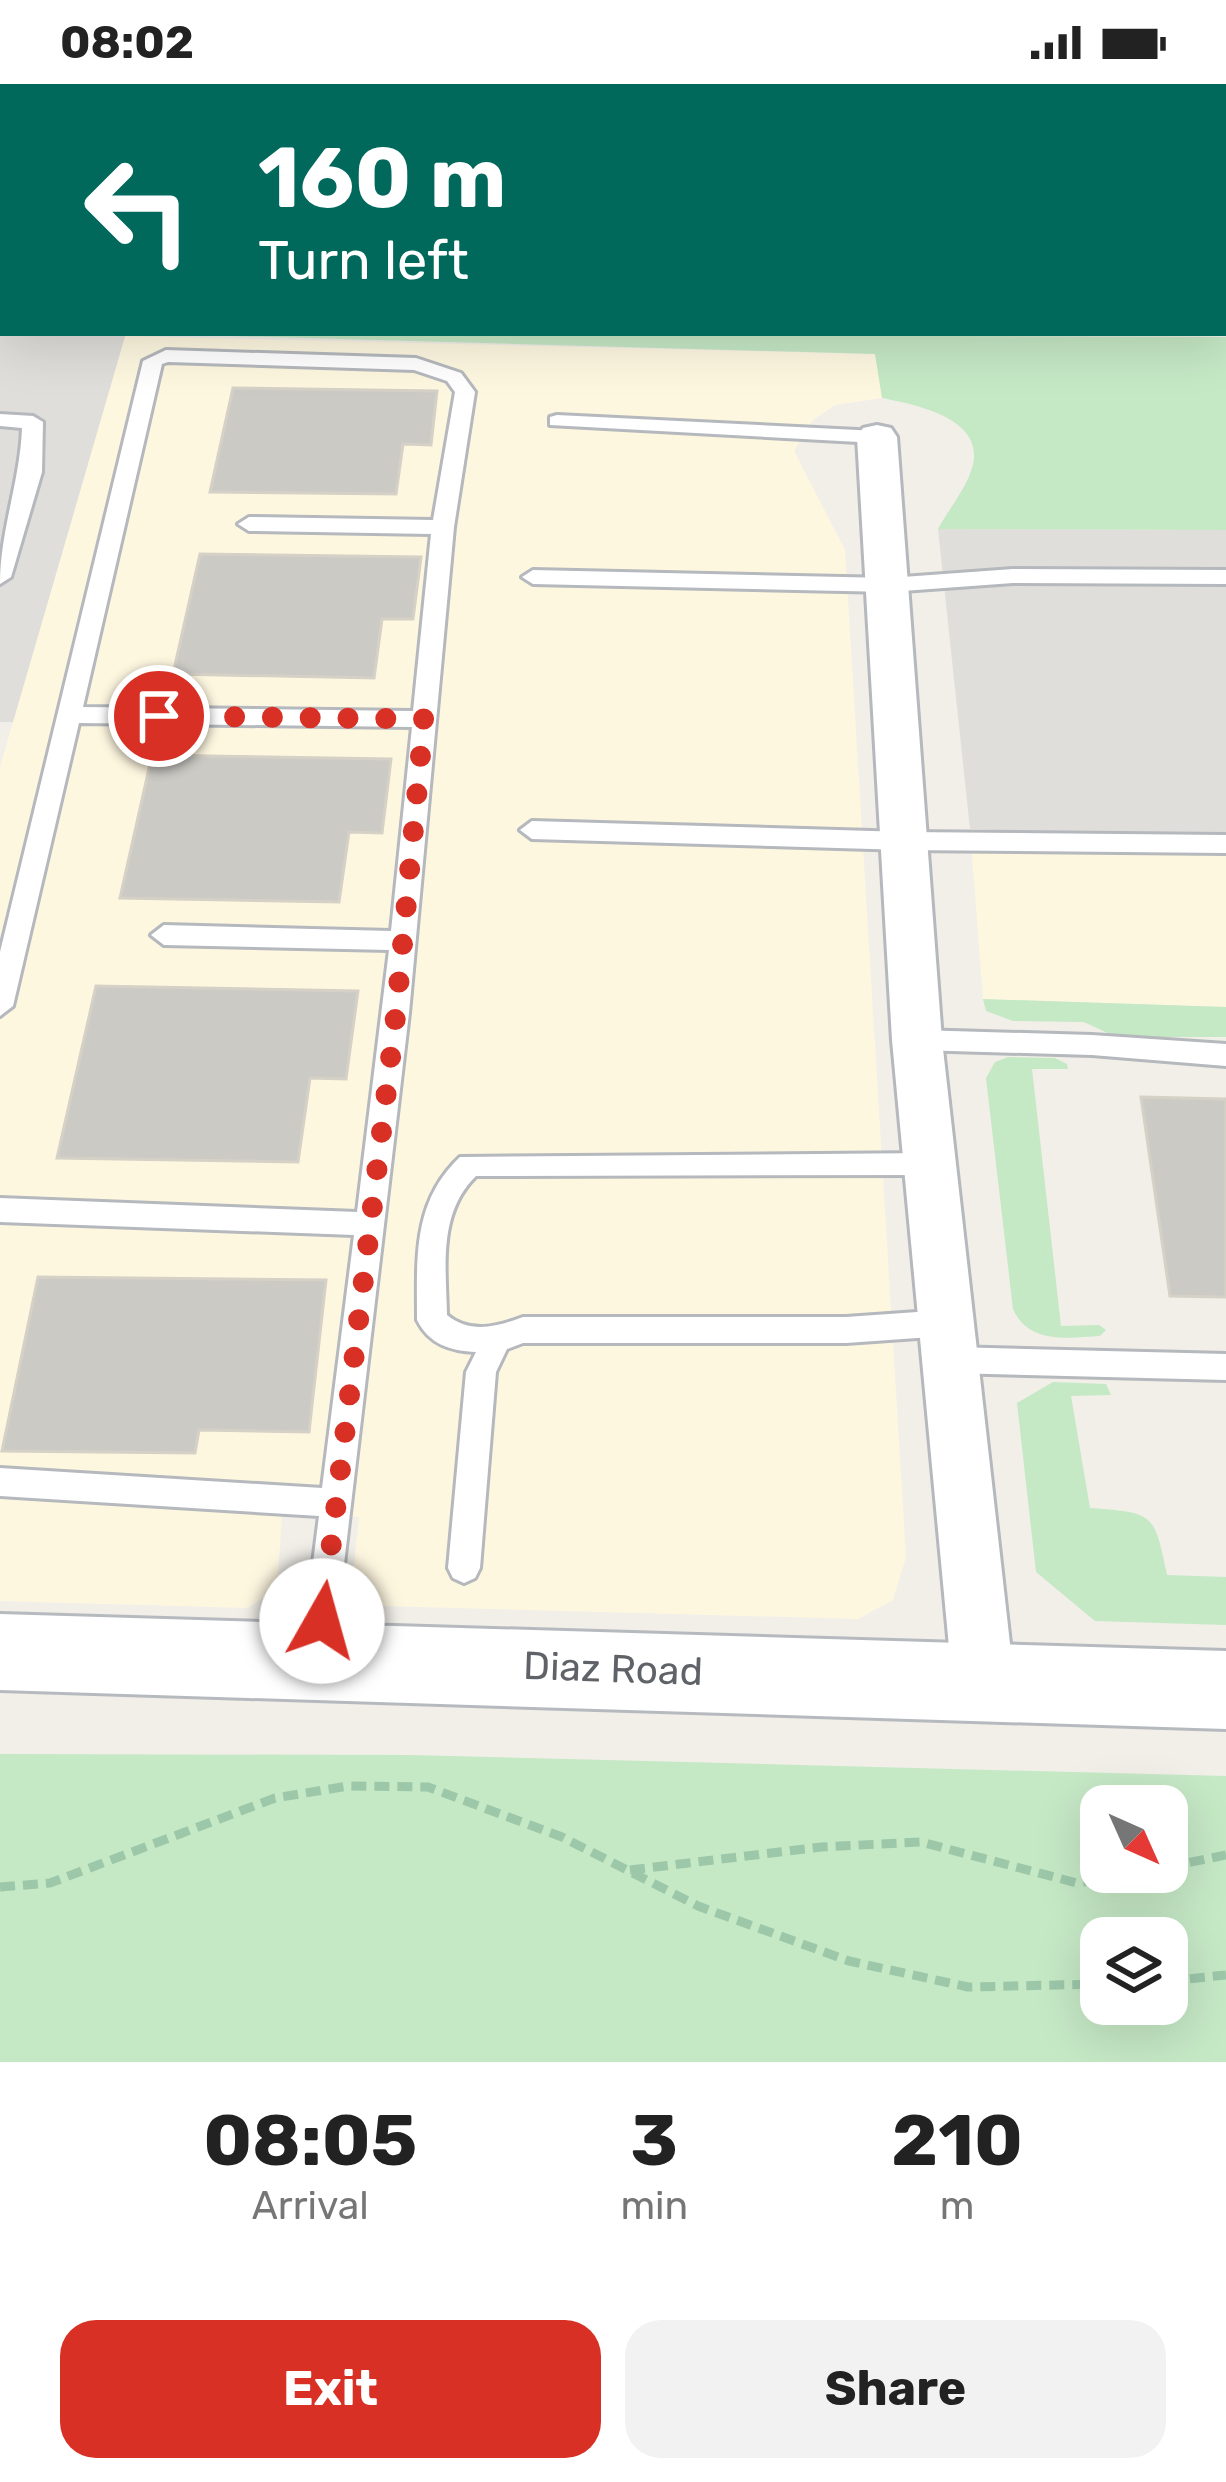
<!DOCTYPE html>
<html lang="en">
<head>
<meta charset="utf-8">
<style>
  :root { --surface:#fff; --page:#f2f2f2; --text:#222; --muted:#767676; --accent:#d93025 }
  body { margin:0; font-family:Rubik,sans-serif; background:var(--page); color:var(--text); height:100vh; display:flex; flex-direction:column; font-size:45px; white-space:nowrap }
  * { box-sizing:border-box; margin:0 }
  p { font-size:39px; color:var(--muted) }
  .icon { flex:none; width:66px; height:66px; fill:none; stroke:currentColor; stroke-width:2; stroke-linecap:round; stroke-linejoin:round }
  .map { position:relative; height:1978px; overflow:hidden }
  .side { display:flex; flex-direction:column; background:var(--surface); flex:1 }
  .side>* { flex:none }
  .guide { position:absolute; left:0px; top:0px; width:1227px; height:252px; box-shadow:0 12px 48px #0002; background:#00695c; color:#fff; overflow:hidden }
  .needle { width:78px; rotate:135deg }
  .controls { position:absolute; left:1080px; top:1701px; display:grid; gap:24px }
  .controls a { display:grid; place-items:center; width:108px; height:108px; border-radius:24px; background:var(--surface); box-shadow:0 12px 48px #0002; font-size:60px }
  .pin { position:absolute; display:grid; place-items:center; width:102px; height:102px; color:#fff; margin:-51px; border:6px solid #fff; border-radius:50%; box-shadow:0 3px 12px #0007 }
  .me { position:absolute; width:132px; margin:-66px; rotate:7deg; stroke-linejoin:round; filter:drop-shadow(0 0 9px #0008) }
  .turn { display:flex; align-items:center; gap:42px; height:252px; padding:0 60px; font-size:54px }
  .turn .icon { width:156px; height:156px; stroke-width:2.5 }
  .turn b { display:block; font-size:84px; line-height:102px }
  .eta { display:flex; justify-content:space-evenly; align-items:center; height:204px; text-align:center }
  .eta b { font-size:72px; font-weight:700; line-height:84px }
  .action { display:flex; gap:24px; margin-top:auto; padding:24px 60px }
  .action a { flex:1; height:138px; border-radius:36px; background:var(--accent); color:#fff; font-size:48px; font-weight:700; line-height:138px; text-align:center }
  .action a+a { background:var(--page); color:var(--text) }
  .status { display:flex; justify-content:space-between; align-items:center; height:84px; padding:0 60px; background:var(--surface); direction:ltr }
  .status svg { height:33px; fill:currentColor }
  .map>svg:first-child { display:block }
  .commercial { fill:#fef7e0 }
  .industrial { fill:#e0deda }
  .green { fill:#c5e8c5; fill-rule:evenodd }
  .building { fill:#cccac5; stroke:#d6d1c6; stroke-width:3 }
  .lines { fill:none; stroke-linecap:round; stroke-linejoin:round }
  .service-casing { stroke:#b5b8bc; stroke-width:6 }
  .minor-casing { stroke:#b5b8bc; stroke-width:6 }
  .tertiary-casing { stroke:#b5b8bc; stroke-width:6 }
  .secondary-casing { stroke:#b6babf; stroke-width:6 }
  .path { stroke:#9cc7a9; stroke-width:9; stroke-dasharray:15 8; stroke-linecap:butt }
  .service { fill:#fff; fill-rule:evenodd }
  .minor { fill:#fff; fill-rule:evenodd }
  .tertiary { fill:#fff; fill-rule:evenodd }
  .secondary { fill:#fff; fill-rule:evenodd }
  .route { stroke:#d93025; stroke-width:21; stroke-dasharray:0 37.8 }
  .labels { text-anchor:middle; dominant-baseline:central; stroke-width:10; stroke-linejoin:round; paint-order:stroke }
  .near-street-label { font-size:39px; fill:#5f6368; stroke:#fff }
</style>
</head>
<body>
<div class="status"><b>08:02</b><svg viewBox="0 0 49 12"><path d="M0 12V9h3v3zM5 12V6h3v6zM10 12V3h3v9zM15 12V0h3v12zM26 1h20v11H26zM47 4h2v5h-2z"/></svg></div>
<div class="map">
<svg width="1226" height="1978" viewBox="0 0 1226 1978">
  <rect width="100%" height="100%" fill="#f1efe8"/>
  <g class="commercial">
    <path d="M125,252L876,270L882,314L835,321L813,336L794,367L845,466L906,1473L893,1516L858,1535L385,1522L361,1514L352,1502L359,1433L282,1431L278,1491L268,1511L247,1524L0,1517V683Z"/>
    <path d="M970,745L1226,754V923L983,915Z"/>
  </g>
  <g class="industrial">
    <path d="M0,236L3,249H126L13,638H0Z"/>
    <path d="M938,445L1226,446V754L970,745Z"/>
  </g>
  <g class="green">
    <path d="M126,249L1226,253V446L938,445C947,428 966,404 971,387C990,335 917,321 882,314L875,270Z"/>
    <path d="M983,915L1226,923V953H1116L1084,938L1013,937L986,927Z"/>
    <path d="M1008,973L1055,974L1067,980L1068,985H1032L1061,1242L1099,1241L1106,1246L1100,1252C1066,1254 1029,1260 1013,1225L986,994L995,978Z"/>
    <path d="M1053,1298L1106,1300L1111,1311L1071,1312L1090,1424C1154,1429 1154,1428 1167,1491L1226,1493V1541L1095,1537L1036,1488L1017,1319Z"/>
    <path d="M0,1670L409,1671L1226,1692V1978H0ZM1101,1722H1167V1788H1101ZM1101,1854H1167V1920H1101Z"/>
  </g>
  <g class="building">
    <path d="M233,304L437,307L431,361L403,360L396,410L210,408Z"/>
    <path d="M200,470L421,473L413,535H382L374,594L173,590Z"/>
    <path d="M152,671L391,675L382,749L349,748L339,818L120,814Z"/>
    <path d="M96,902L358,907L346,995L310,994L298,1078L57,1074Z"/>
    <path d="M1141,1013L1226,1015V1213L1170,1212Z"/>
    <path d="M38,1193L326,1196L309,1348L199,1346L195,1369L2,1367Z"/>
  </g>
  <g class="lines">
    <defs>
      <g id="service">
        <path d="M24,0H47L49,3H22Z"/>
        <path d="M736,0H754L755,3H737Z"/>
        <path d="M1206,0H1226V7L1224,3Z"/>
        <rect x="1224" y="31" width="2" height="10"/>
        <path d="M0,200L3,201V213L0,212Z"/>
        <rect x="1224" y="222" width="2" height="12"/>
        <path d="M166,266L416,274L461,289L475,308L454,443L409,929L333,1573L329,1584L317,1588L305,1584L301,1573L319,1432L0,1412V1384L322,1404L354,1151L0,1138V1114L357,1128L389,866L164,861L151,851L164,841L391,847L412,643L79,639L13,922L0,932V868L143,277ZM168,278L414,286L447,297L455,308L433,436L249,433L238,440L249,447L431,450L413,627L83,623L162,280Z"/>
        <path d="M0,330L33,332L43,338L42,388L11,493L0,500C0,446 20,398 22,344L0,342Z"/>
        <path d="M557,331L877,347L887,353L877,359L550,341V333Z"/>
        <path d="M1013,485L1226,486V500L1013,499L889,508L533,500L522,493L533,486L889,494Z"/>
        <path d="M532,737L905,748L1226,751V769L905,766L532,755L520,746Z"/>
        <path d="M917,946L1092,951L1226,960V982L1092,971L917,966L908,963L904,956L908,949Z"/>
        <path d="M930,1069L940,1072L944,1080L940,1088L930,1091L476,1092C438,1129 446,1182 447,1231C470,1250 497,1243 523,1233H846L946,1226L956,1230L961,1239L956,1248L946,1252L846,1259H523L507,1265L496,1288L480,1484L475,1494L464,1499L453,1494L448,1484L466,1288L476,1268C450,1267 429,1260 417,1236C417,1175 412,1118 460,1073Z"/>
        <path d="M951,1263L1226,1270V1296L951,1289L940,1285L936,1276L940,1267Z"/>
      </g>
      <path id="minor" d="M877,341L891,344L897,353L942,956L1014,1595L1005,1616L983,1625L961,1616L952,1595L892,956L857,353L863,344Z"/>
      <path id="tertiary" d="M291,0H345L347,3H293Z"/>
      <path id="secondary" d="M0,1530L1226,1567V1645L0,1606Z"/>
    </defs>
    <use href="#service" class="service-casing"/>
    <use href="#minor" class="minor-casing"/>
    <use href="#tertiary" class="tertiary-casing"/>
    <use href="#secondary" class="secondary-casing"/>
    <g class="path">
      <path d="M1167,1783L1226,1771"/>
      <path d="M630,1786L821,1763L921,1758L1077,1799L1143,1788"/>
      <path d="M0,1803L50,1799L275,1714L348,1702L428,1703L562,1753L698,1822L849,1877L968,1903L1101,1900"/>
      <path d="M1167,1897L1226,1891"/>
    </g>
    <use href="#service" class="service"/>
    <use href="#minor" class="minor"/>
    <use href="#tertiary" class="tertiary"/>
    <use href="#secondary" class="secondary"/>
  </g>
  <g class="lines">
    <path class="route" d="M159,632L424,635L396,929L322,1537"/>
  </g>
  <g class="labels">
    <g class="near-street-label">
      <text transform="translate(613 1585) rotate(2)">Diaz Road</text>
    </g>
  </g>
</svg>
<div class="controls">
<a><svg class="needle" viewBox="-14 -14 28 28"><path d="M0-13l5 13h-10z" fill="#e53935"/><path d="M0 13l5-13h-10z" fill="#767676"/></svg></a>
<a><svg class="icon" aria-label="layers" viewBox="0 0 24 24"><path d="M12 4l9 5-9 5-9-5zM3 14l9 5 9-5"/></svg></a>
</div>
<div class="pin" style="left:159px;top:632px;background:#d93025"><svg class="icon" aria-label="arrive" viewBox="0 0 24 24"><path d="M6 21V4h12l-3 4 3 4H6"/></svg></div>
<svg class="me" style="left:322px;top:1537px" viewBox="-20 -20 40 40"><circle r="19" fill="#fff"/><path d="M0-13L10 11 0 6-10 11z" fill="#d93025"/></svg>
<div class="guide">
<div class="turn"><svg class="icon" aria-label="left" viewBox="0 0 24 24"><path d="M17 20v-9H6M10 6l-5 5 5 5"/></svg><div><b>160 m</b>Turn left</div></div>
</div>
</div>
<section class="side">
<div class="eta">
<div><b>08:05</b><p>Arrival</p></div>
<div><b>3</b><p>min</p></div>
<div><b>210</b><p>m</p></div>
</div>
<div class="action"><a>Exit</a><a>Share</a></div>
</section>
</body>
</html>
